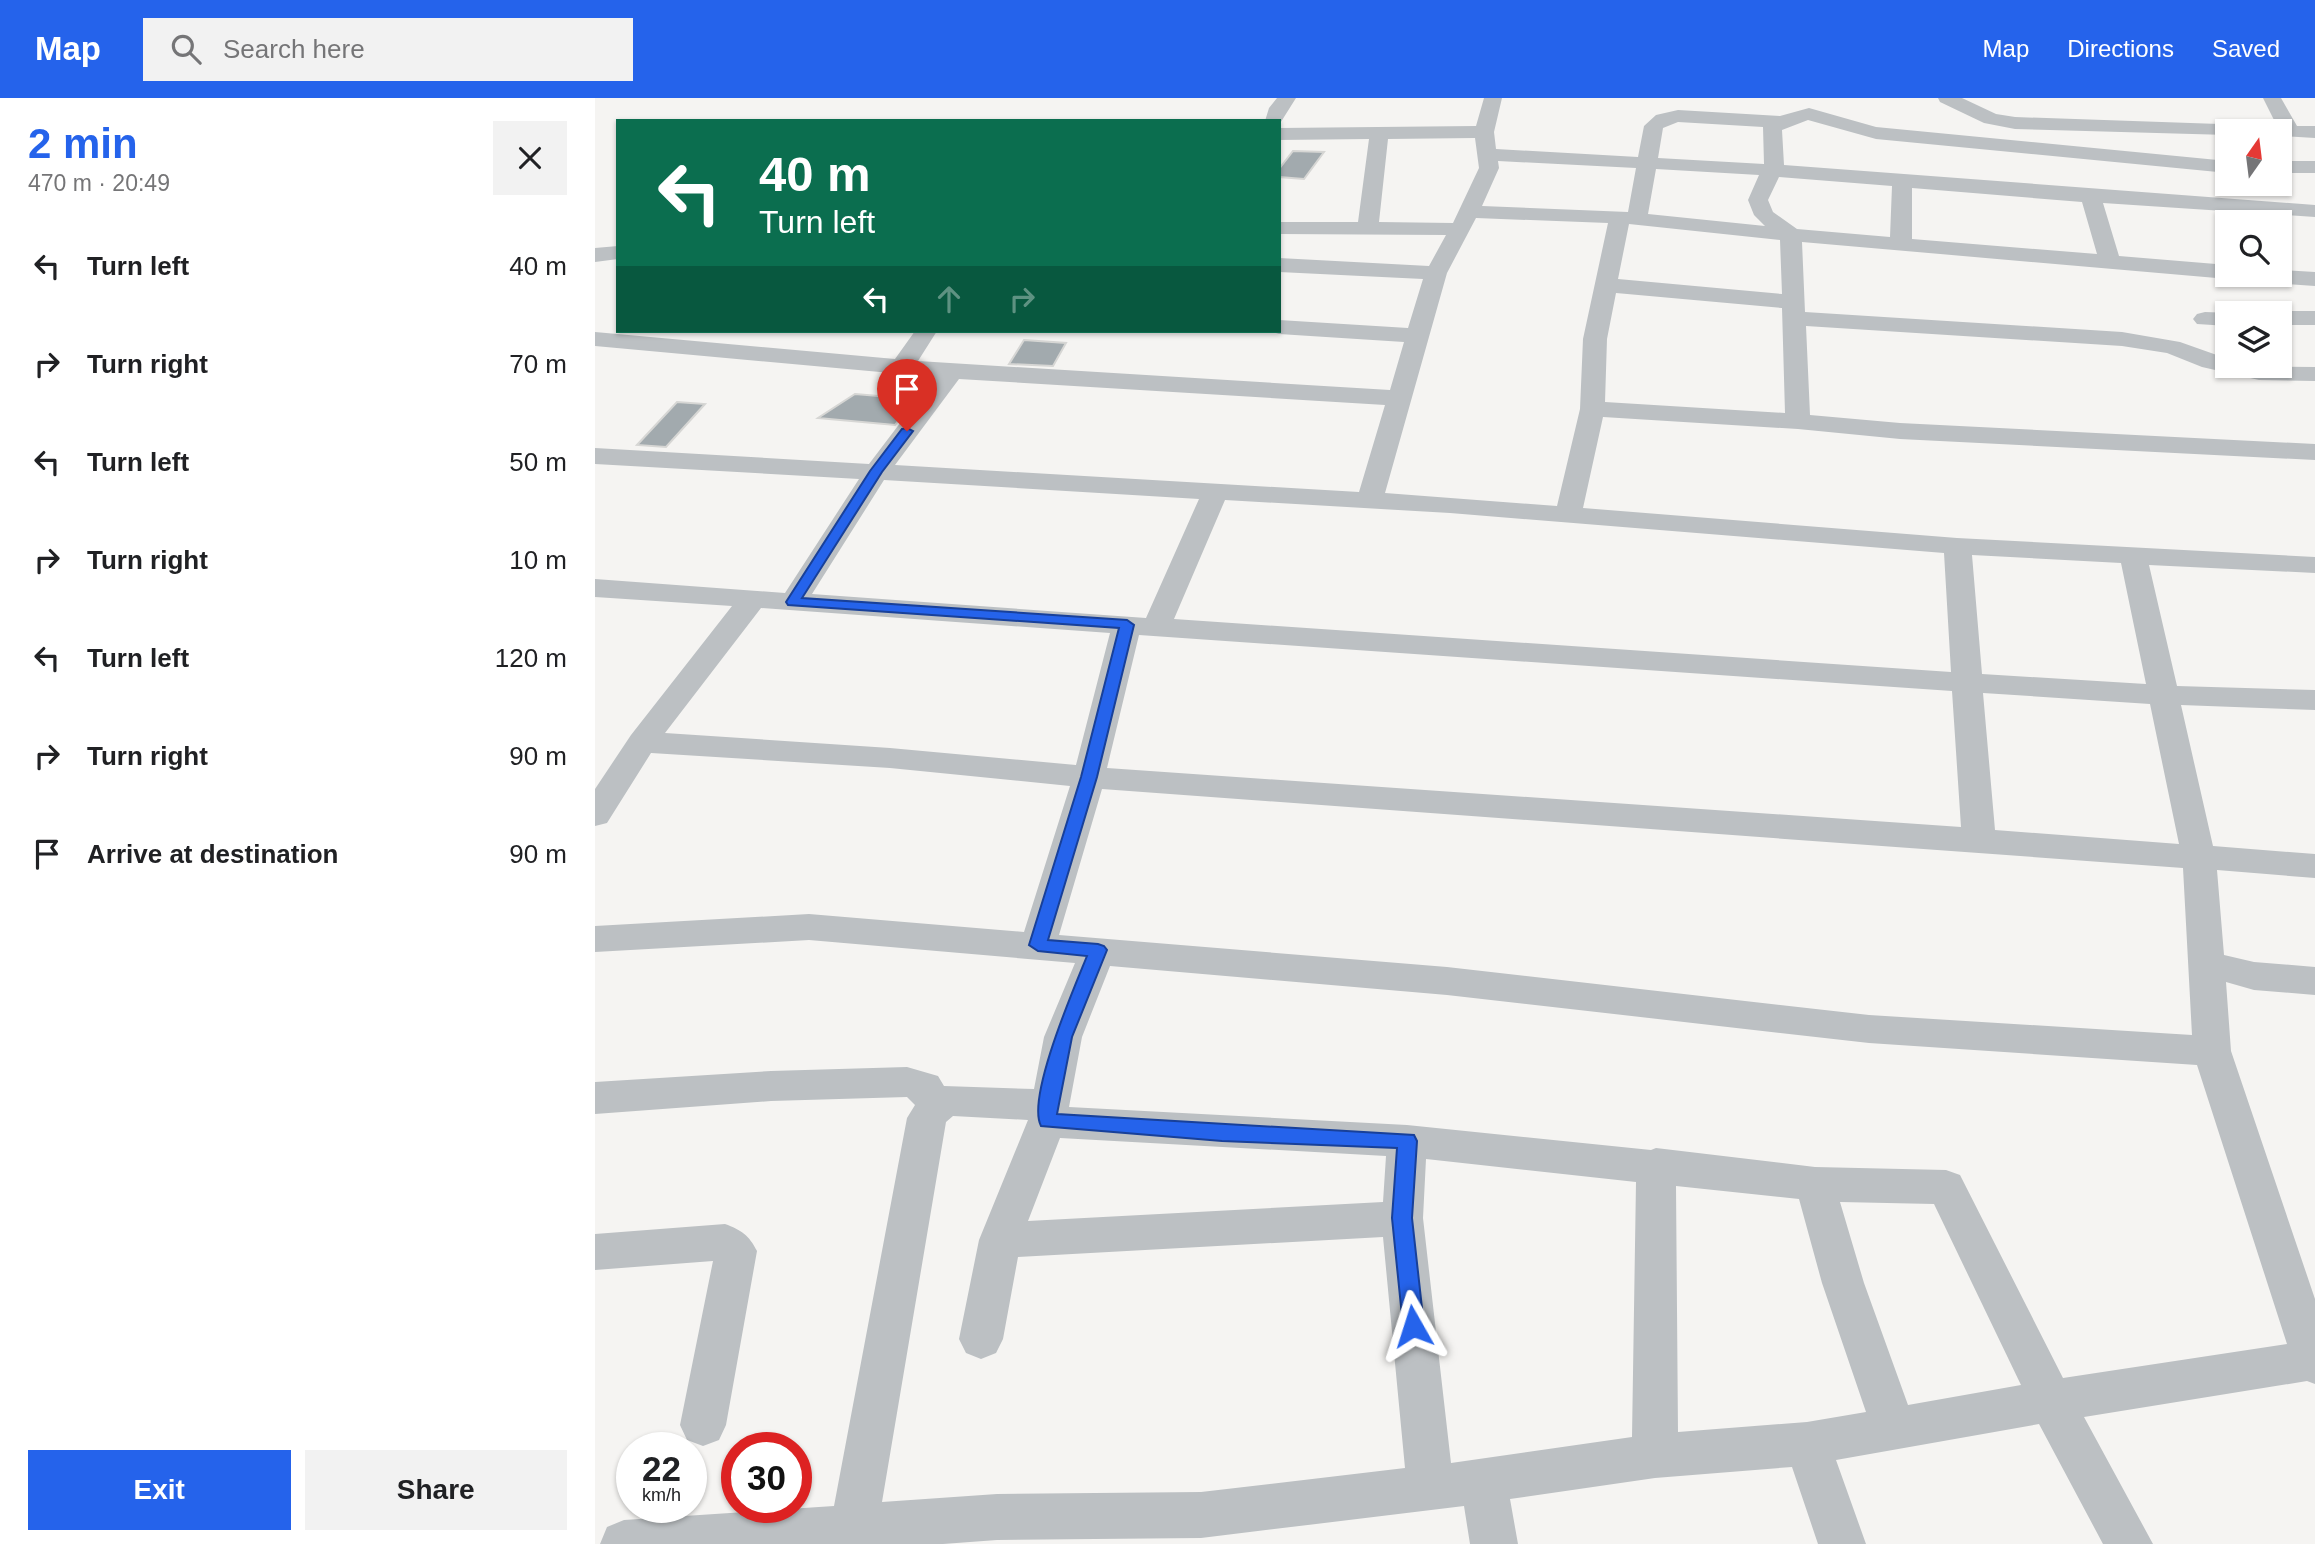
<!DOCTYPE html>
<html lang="en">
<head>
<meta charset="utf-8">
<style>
  :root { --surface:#fff; --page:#f2f2f2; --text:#202124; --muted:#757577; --accent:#2563eb }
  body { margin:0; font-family:Arial,sans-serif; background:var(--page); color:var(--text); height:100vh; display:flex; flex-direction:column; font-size:26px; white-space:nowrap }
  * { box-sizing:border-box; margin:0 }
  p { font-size:23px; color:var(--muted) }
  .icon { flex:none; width:38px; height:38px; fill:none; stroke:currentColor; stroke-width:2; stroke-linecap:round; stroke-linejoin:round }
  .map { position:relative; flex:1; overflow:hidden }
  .panel { display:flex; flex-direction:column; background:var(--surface); width:595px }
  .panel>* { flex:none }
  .guide { position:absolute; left:21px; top:21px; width:665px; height:214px; border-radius:0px; box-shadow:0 2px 5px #0004; background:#0b6e4f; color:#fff; overflow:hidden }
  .needle { width:46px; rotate:14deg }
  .fabs { position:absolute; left:1620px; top:21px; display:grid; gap:14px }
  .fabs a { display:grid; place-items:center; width:77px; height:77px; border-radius:0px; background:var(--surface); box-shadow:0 2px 5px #0004; font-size:35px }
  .speed { position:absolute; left:21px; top:1334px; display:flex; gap:14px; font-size:35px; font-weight:700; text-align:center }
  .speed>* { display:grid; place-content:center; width:91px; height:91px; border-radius:50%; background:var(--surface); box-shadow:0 2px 5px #0004; line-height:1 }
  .speed small { font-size:18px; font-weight:400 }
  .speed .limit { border:10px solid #d22; background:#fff; color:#111 }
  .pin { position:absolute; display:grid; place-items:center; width:60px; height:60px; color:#fff; margin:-72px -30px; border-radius:50% 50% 50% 0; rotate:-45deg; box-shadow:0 0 7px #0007 }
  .pin .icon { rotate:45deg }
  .me { position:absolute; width:77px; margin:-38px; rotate:354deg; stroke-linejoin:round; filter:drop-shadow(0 0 5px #0008) }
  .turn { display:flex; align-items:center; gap:24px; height:147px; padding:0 28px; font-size:32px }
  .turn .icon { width:91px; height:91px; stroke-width:2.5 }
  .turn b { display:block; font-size:49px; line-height:60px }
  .lanes { display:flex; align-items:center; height:66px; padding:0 28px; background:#0003; justify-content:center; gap:35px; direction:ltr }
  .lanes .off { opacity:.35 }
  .round { display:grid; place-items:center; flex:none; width:74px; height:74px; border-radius:0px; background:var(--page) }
  .summary { display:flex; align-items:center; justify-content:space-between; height:119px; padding:0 28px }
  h1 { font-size:42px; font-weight:800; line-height:52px; color:var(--accent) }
  .cta { display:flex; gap:14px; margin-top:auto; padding:14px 28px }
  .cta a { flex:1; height:80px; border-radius:0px; background:var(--accent); color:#fff; font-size:28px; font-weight:800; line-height:80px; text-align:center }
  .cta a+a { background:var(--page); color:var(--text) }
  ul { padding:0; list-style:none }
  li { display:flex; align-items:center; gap:21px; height:98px; padding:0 28px }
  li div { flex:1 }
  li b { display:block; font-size:26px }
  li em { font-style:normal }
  header { display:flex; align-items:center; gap:42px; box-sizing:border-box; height:98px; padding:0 35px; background:var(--accent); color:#fff }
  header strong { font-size:33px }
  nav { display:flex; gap:38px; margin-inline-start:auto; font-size:24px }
  .search { width:490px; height:63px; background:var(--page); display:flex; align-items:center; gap:18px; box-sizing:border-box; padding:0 24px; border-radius:0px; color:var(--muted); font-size:26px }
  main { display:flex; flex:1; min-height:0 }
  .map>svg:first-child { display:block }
  .building { fill:#a2aaae; stroke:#d6d6d4; stroke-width:2 }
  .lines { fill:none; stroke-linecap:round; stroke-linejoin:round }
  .street { fill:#bcc0c3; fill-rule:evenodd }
  .route { fill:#2563eb; stroke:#184099; stroke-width:2 }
</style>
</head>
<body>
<header>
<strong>Map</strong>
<div class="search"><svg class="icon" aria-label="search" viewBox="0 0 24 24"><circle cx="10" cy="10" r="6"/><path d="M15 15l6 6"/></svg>Search here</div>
<nav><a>Map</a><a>Directions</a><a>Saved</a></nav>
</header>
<main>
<section class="panel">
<div class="summary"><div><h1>2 min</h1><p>470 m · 20:49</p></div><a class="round"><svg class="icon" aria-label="close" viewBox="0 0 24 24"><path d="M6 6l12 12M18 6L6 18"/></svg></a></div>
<ul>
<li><svg class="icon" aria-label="left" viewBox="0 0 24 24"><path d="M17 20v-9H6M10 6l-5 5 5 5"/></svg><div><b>Turn left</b></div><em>40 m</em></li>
<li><svg class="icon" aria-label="right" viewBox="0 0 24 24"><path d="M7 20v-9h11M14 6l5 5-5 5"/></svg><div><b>Turn right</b></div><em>70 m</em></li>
<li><svg class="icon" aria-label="left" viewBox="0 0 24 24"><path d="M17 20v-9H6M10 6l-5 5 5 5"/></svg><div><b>Turn left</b></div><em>50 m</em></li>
<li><svg class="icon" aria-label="right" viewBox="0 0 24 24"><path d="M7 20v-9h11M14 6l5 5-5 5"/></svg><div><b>Turn right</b></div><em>10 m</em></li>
<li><svg class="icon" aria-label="left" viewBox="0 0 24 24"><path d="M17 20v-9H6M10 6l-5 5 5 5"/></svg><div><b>Turn left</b></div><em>120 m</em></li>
<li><svg class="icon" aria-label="right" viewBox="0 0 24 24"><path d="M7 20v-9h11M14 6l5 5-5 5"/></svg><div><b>Turn right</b></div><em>90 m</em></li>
<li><svg class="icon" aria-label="arrive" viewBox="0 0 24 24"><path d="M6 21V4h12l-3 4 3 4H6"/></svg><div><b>Arrive at destination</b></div><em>90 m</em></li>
</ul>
<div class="cta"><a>Exit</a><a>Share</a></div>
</section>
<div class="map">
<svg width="1720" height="1446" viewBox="0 0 1720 1446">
  <rect width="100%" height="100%" fill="#f5f4f2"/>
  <g class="building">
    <path d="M698,53L729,54L709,81L684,79V71Z"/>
    <path d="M429,242L471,245L458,268L414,266Z"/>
    <path d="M260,296L320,301L300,327L223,320Z"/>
    <path d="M82,304L110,306L71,349L42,347Z"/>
  </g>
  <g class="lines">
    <g class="street">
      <path d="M682,0H701L684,27V23H670L674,10Z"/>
      <path d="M889,0H907L899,34L901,51L1043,59L1049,28L1061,17L1083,12L1185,18L1214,10L1281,29L1633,63V75L1281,41L1213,22L1187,32L1189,67L1720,107V119L1508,105L1524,158L1633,167V177H1642L1633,181L1207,144L1210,214L1527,234L1585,244L1633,261V268L1720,269V283L1664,282L1607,269L1572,255L1527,248L1211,228L1215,317L1305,325L1720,346V362L1305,341L1203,331L1008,319L988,410L1362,440L1720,459V475L1554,467L1582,588L1720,592V612L1586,607L1618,748L1720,756V780L1622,772L1629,857L1659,864L1720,869V897L1659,892L1631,884L1636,953L1720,1201V1286L1712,1283L1489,1319L1558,1446H1508L1444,1326L1241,1362L1271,1446H1223L1197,1369L1060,1380L915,1401L923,1446H875L869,1408L606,1440L402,1442L348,1446H5L12,1429L29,1422L239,1408L312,1020L320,1007L312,999L176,1003L0,1016V984L176,973L312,969L343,978L349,988L439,991L449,939L480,865L214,842L0,854V828L214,816L429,834L475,688L295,670L56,655L12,725L0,728V691L36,637L137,508L0,499V481L190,495L264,381L0,366V350L274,366L340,279L0,248V234L300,261L320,233H342L323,263L795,292L809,244L684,236L675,233H684V222L813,230L828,181L684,174V160L834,168L851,137L684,136V124H763L774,41L684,42V30L881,28ZM1083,24L1168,29L1169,66L1063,60L1068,30ZM880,40L884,70L858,125L784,124L793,41ZM903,63L1041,70L1033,114L887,108L904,70ZM1061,71L1164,77L1153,102L1159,117L1170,128L1053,116ZM1184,79L1297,88L1295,139L1202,131L1178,114L1173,102ZM1317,90L1487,104L1502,156L1317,141ZM881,120L1013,125L988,241L985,311L962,408L790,395L852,175ZM1034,126L1185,142L1187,196L1023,181ZM1021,195L1187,210L1190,315L1010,304L1012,241ZM364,281L790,307L764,394L300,367ZM289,382L604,401L551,520L217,496ZM630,402L855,415L1349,455L1356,574L579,521ZM1377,457L1526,465L1551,586L1387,576ZM166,510L515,535L481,667L295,650L70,635ZM544,537L1357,593L1366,729L512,670ZM1388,595L1555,606L1584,746L1400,732ZM507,691L1588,770L1597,937L1274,917L852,869L464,837ZM515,868L852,897L1274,945L1602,967L1692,1246L1468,1280L1365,1077L1351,1072L1220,1069L1061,1050L1056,1052L812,1027L474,1009L487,939ZM358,1018L433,1022L384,1142L364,1241L371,1255L386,1261L401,1255L408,1241L423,1159L788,1139L810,1370L606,1394L402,1396L287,1404L351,1024ZM465,1040L791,1058L788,1104L433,1123ZM831,1061L1041,1084L1037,1339L856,1365L828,1120ZM1081,1088L1204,1101L1227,1185L1271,1314L1212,1324L1083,1334ZM1245,1104L1339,1106L1426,1287L1313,1307L1269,1185Z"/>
      <path d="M1343,0H1367L1401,16L1420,19L1682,28L1668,0H1686L1702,28H1720V40L1685,38V33H1633V37L1420,31L1389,25L1345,4Z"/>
      <rect x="1685" y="63" width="35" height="12"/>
      <path d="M23,148V161L0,164V150Z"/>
      <path d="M1685,172L1720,174V188L1664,184L1656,182L1653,177H1685Z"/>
      <path d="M1685,213H1720V227H1685V215H1677Z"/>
      <path d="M1610,214L1638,215H1633V228L1602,226L1598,221L1602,216Z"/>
      <path d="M130,1126C146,1132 154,1137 162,1153L131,1327L124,1342L108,1348L92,1342L85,1327L118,1163L0,1172V1136Z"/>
    </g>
  </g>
  <path class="route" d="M312,330L318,333L287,374L207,500L532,522L539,527L502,679L453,842L503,846L509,848L512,852L477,939L462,1016L819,1037L822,1043L817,1120L829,1228L826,1234L818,1237L811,1234L808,1228L797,1120L802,1050L627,1043L446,1028C431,1000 480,888 492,858L443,853L434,847L486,679L524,530L193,507L191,504L275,373L307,331Z"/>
</svg>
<div class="fabs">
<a><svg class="needle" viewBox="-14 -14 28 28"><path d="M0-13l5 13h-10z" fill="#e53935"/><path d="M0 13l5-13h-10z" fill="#757577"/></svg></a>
<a><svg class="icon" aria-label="search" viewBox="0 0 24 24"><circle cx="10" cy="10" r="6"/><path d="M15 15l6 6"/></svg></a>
<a><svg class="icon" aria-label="layers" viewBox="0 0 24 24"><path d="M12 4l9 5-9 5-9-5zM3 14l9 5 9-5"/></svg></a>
</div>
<div class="speed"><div>22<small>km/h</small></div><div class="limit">30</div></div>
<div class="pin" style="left:312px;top:333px;background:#d93025"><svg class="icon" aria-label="arrive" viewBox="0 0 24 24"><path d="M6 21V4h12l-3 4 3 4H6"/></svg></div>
<svg class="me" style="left:818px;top:1228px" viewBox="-20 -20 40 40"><path d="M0-17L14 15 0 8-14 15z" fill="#2563eb" stroke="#fff" stroke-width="4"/></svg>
<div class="guide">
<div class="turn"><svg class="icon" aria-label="left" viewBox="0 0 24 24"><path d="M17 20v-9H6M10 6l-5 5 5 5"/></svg><div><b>40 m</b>Turn left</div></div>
<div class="lanes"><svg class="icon" aria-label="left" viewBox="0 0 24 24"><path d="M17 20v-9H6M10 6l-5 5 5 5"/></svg><svg class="icon off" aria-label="ahead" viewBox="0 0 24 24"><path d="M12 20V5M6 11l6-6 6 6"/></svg><svg class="icon off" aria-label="right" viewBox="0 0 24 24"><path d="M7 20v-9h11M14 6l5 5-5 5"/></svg></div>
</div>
</div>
</main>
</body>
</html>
